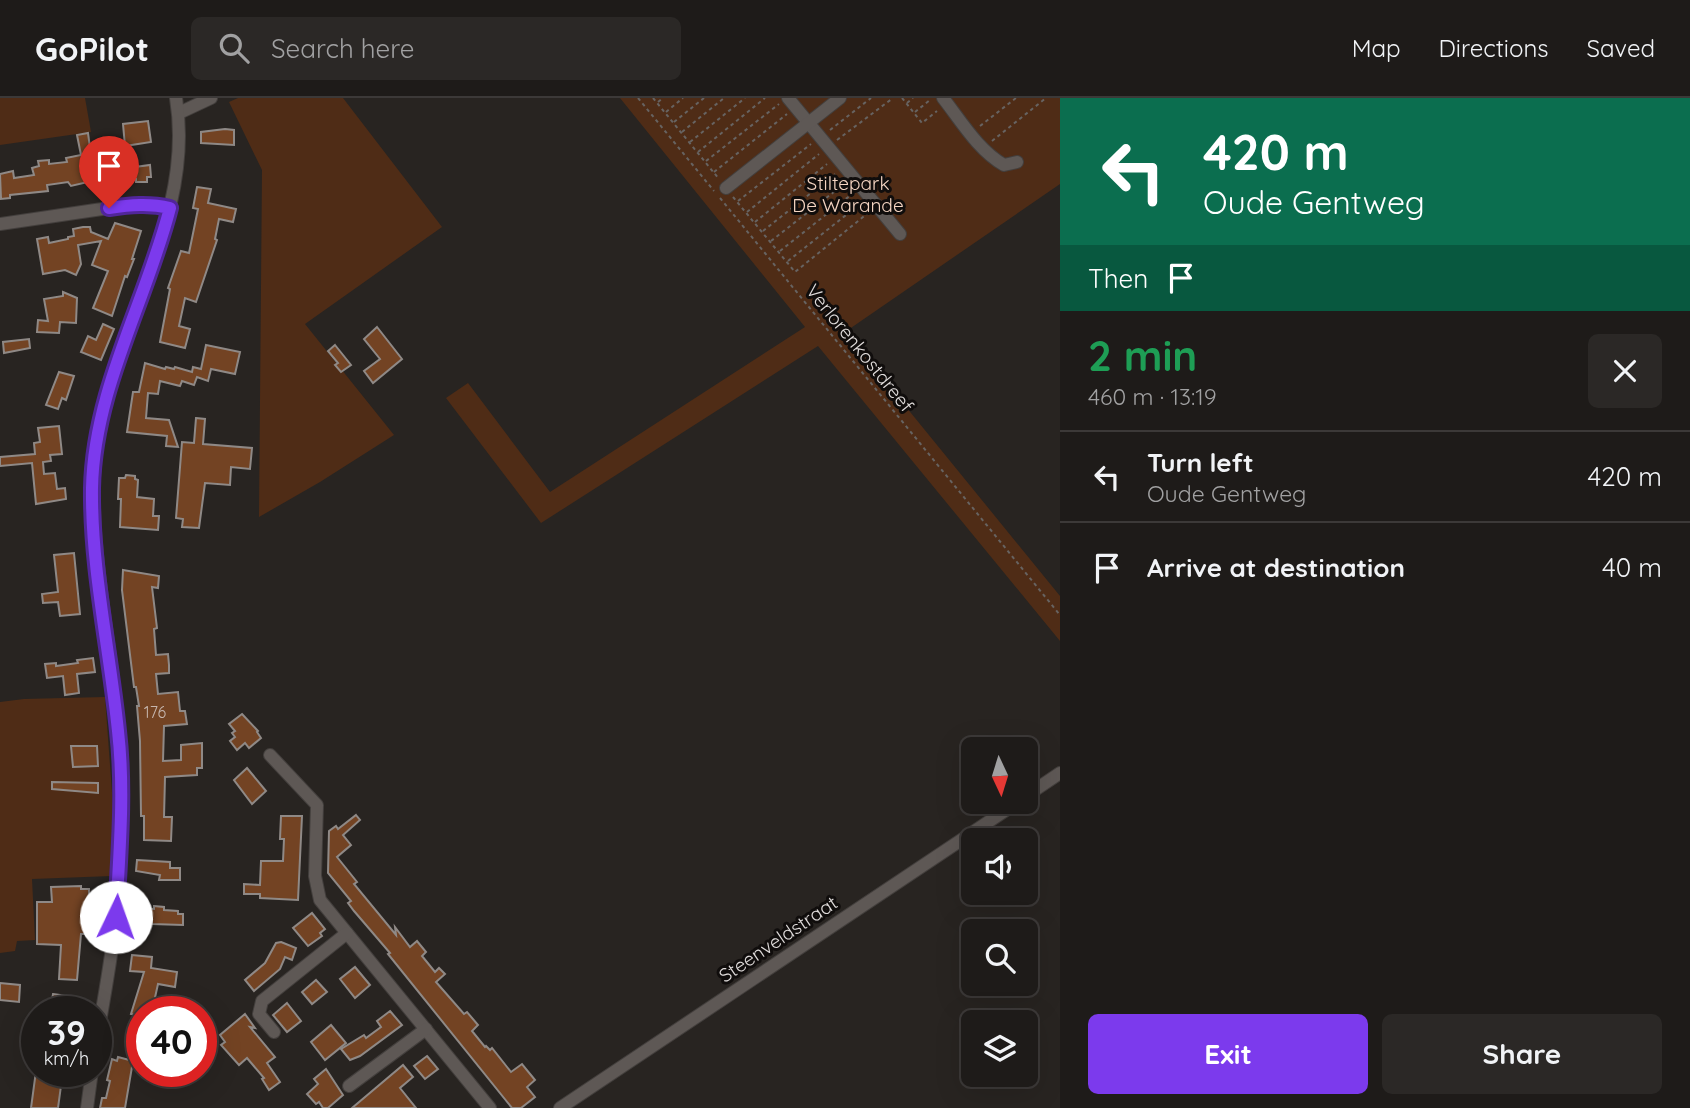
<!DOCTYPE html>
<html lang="en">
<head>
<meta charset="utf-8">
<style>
  :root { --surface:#1e1b19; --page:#2b2826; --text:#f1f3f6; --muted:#a1a1a2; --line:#3c3938; --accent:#7c3aed }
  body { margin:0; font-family:Quicksand,sans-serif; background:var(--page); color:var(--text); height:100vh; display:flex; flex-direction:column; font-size:26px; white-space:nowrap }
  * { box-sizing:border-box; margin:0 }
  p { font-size:23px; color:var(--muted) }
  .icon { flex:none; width:38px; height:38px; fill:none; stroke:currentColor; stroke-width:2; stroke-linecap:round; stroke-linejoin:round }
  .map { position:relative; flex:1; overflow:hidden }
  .sheet { display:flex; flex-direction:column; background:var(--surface); width:630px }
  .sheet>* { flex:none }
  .top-card { background:#0b6e4f; color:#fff; overflow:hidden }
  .needle { width:46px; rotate:176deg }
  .fabs { position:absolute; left:961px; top:639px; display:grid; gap:14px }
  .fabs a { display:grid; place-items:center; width:77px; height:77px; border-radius:10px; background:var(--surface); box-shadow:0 7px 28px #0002,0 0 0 2px var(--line); font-size:35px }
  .speed { position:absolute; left:21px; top:898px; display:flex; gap:14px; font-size:35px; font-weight:700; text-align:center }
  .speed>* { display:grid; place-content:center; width:91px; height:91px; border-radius:50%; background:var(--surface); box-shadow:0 7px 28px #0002,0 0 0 2px var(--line); line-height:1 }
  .speed small { font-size:18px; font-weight:400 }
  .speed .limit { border:10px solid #d22; background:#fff; color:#111 }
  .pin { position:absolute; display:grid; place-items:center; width:60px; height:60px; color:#fff; margin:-72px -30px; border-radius:50% 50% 50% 0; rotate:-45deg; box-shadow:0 0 7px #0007 }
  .pin .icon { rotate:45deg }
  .me { position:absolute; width:77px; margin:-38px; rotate:3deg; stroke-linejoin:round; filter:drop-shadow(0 0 5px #0008) }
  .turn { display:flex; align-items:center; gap:24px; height:147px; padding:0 28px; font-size:32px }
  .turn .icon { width:91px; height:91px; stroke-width:2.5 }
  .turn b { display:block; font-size:49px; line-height:60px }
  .then { display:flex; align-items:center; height:66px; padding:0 28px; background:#0003; gap:14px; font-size:26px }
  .round { display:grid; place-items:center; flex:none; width:74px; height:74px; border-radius:10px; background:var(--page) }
  .overview { display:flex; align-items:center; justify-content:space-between; height:119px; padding:0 28px }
  h1 { font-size:42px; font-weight:700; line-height:52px; color:#1e9e55 }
  .cta { display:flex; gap:14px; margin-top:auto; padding:14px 28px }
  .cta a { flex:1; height:80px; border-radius:10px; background:var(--accent); color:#fff; font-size:28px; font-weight:700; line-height:80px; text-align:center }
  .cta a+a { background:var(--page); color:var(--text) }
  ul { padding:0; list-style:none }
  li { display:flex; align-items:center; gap:21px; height:91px; padding:0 28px; border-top:2px solid var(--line) }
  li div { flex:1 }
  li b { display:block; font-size:26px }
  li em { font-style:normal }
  header { display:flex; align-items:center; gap:42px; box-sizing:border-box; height:98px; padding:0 35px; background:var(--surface); border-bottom:2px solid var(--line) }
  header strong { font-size:33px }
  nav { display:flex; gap:38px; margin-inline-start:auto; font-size:24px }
  .search { width:490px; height:63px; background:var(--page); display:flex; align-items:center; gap:18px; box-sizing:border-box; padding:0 24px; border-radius:10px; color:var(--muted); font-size:26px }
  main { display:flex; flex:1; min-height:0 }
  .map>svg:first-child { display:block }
  .green { fill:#4f2c16 }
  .building { fill:#734323; stroke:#8f8986; stroke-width:2 }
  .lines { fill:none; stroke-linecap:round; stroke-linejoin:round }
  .minor-casing { stroke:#433f3d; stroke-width:14 }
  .path { stroke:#676361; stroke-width:2; stroke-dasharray:3.5 3.5; stroke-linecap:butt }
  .minor { stroke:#5e5855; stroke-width:12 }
  .route-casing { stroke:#51269a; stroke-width:18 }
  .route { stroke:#7c3aed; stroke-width:12 }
  .labels { text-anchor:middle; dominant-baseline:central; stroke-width:6; stroke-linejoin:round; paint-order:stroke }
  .number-label { font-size:16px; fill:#c6b6ae }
  .park-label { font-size:19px; fill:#f5d5c2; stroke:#100d0c }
  .street-label { font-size:19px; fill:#e1dddc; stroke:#100d0c }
</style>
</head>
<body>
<header>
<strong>GoPilot</strong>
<div class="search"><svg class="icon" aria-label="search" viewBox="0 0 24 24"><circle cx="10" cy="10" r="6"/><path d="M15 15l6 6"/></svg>Search here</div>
<nav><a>Map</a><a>Directions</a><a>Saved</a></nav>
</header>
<main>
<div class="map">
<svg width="1060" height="1010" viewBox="0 0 1060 1010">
  <rect width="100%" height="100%" fill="#282421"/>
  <g class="green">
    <path d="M0,0H85L91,34L0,47Z"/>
    <path d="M238,0H343L442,129L305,226L394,337L320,384L259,419L262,72L229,4Z"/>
    <path d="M620,0H1060V86L845,234L1060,498V543L818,248L541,425L446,300L468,285L550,394L805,229Z"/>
    <path d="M105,599L115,735L112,778L32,781L35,842L17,843L15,853L0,855V604L24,601Z"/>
  </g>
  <g class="building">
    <path d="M148,23L151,44L125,48L123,26Z"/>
    <path d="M225,31L234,32V47L201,45V34Z"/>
    <path d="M88,35L91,57H88L92,83L71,88L68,84L47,87L48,93L10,97V100L1,101L0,76L13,73L14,80L34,77L32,70L39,68L38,63L49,62V66L67,64L66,60L81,57L77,37Z"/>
    <path d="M150,67L151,79H147V84H136V81L114,85L112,72Z"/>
    <path d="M197,89L211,91L208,105L236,111L233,124L219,121L215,141L217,142L196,204L185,200L179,228L190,231L185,250L160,244L170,191L168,190L181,153L189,155L198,111L193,110Z"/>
    <path d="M115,125L141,133L132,161H134L127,179L125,178L112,218L93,210L108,173L92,167L101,143L78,147L81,166L76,177L65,172L43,176L37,141L48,139L49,145L68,141V139L74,138L73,131L83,129H90L91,134L108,141Z"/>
    <path d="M63,194L77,200L76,225L60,224L59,235L37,234L38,222L48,223L44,201L63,198Z"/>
    <path d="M103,226L114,231L101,262L81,254L88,238L96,242Z"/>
    <path d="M377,229L402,261L373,285L364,273L380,261L364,241Z"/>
    <path d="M29,241L30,250L4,255L3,244Z"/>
    <path d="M206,247L240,254L235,276L211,271L208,283L197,279L194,287L182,283L180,288L160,283L158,296L148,295L146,320L169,322L178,349L166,348L167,338L127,334L133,294H139L145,265L165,271L166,269L174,271L175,269L192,274L193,269L201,271Z"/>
    <path d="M335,247L351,267L341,274L335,267L338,265L328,253Z"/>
    <path d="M59,274L74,278L66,302L62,300L58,311L46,307Z"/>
    <path d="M196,320L205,321L203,346L252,350L250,371L231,369L230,387L205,385L199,430L182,429L183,421L176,420L182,344L194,345Z"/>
    <path d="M59,328L62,356L50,357L51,363L43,364L44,376L55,375L57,391L65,390L66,401L36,406L32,365L0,368V359L35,356L34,345L40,344L38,330Z"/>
    <path d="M126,377L135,378V381L138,382L137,399L154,401L153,418H159L158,432L120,429L121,401H118L119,380H125Z"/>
    <path d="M74,455L80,516L60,518L58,504L43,505L42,496L58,494L54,457Z"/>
    <path d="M123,472L159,478L158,490L152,489L157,530L154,531L156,557L168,556L169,567V575L156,576L158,596L178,594L180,613H185L187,626L164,628L163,663L181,662V647L202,645V670H197V677L165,679L164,719H172L171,743L144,742V718H141L140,643L137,608H139L136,589H134L122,492Z"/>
    <path d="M93,560L95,574L77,576L79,595L65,597L63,578L47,580L45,566L56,565V568L78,565L77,562Z"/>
    <path d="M242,616L258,633L257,634L261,640L249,650L245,645L237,652L230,643L235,639L232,635L235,633L229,626Z"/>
    <path d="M71,648H97L98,668L73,669Z"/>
    <path d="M247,670L266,693L252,706L234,682Z"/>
    <path d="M52,684L98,685V695L52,691Z"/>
    <path d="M356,717L360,722L343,737L351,747L337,759L357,784L354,786L396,837L395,829L410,849L417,843L426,854L422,858L435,874L439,870L445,876L436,884L464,916L467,914L478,927L472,933L485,949L486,948L490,952L492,950L511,974L522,966L535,982L527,989L535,999L521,1010H512L388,856L390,855L354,813L348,805L351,803L328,775L329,733L336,728L338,731Z"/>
    <path d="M281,718H302L298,802L260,800V796H244V786L260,787L261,763H283L284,741H280Z"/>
    <path d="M137,762L170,764V770H180V782H159L160,777L136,773Z"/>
    <path d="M81,788V791H89V805H85V836H81L77,882L59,881L61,847L37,846V804H52L51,789Z"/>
    <path d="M154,808L164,809V812L178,813V816H183V827L152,826V820H134V809L154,811Z"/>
    <path d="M312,815L325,831L320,835L322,838L308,848L293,830Z"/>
    <path d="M281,844L296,850L292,862L285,859L280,871L254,893L245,882L265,865L276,845Z"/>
    <path d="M132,857L152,859L151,870L177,874L175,889L158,886L154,904L159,905L158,914H142V918L131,916L144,874L130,873Z"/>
    <path d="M355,869L370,887L355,900L340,881Z"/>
    <path d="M316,882L327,894L312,906L302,894Z"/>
    <path d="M0,885L20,887L19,904L0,902Z"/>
    <path d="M53,896L75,899L73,914H50Z"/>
    <path d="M287,905L301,923L287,934L273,917Z"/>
    <path d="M390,913L402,927L360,958L350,962L341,951L364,937L366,940L381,929L377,923Z"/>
    <path d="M245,916L255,930L250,929L275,959L267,965L280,984L269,992L262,981L264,980L247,960L239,967L221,947L225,944L220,937Z"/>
    <path d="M331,927L346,945L325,962L311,944Z"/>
    <path d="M427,958L438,971L425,981L414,968Z"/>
    <path d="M118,959L133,963L125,1010H100L102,1000H106L110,983L107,982L112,961L117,963Z"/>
    <path d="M403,967L413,979L400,990L416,1010H352Z"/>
    <path d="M326,971L343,997L328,1010H323L319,1004L316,1006L307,996L318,986L314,981Z"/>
    <path d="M36,973H63L58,1010H31Z"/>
  </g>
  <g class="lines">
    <defs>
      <g id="minor">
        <path d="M788,0L900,136"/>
        <path d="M943,0C961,23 978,52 1004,67L1017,64"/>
        <path d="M179,15L211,0"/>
        <path d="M726,90L840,0"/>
        <path d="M0,126L136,106L154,107L170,110"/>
        <path d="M270,657L317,707L315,778L320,802L490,1010"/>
        <path d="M1026,698L1060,675"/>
        <path d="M274,934L259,916L262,903L347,835"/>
        <path d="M96,948C103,904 112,860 116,817C121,758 123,696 119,637C111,533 82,431 99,326C102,309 109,292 114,276C141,186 192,97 176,0"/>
        <path d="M349,988L426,931"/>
        <path d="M87,1010L92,973"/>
        <path d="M560,1010L1018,704"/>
      </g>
    </defs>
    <use href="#minor" class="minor-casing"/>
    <g class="path">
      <path d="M638,0L714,93"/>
      <path d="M653,0L719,81"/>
      <path d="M902,0L922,25L937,13"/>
      <path d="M658,4L663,0"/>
      <path d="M907,5L913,0"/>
      <path d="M666,14L683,0"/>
      <path d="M915,14L930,2"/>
      <path d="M674,24L704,0"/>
      <path d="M980,28L1016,0"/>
      <path d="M830,32L871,0"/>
      <path d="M682,34L724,0"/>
      <path d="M837,42L893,0"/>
      <path d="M992,43L1046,0"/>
      <path d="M690,44L745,0"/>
      <path d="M698,54L765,0"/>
      <path d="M706,63L779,6"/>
      <path d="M714,74L787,16"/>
      <path d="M733,99L795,174L868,115"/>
      <path d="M720,100L1060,517"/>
      <path d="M738,103L811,46"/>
      <path d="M747,114L819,56"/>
      <path d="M755,124L827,66"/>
      <path d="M763,133L835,76"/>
      <path d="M771,143L844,86"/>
      <path d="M780,153L852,96"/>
      <path d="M788,163L860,106"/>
    </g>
    <use href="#minor" class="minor"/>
  </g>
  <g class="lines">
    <defs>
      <path id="route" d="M109,110C130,107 149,105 170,110C146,204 94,291 92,390C91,471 110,553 118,633C125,694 119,758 116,819"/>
    </defs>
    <use href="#route" class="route-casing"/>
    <use href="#route" class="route"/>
  </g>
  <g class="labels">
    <g class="number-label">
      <text x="155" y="614">176</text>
    </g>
    <g class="park-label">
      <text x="848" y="85">Stiltepark<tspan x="848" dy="22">De Warande</tspan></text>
    </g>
    <g class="street-label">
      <text transform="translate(860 250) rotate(51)">Verlorenkostdreef</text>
      <text transform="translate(778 841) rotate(-34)">Steenveldstraat</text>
    </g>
  </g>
</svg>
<div class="fabs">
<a><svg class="needle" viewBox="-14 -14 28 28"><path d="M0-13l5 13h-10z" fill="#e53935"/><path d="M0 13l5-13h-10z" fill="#a1a1a2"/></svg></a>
<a><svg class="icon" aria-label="sound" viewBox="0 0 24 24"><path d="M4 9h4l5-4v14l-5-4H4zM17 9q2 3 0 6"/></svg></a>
<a><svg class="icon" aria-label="search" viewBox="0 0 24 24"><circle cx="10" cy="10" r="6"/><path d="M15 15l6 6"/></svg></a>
<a><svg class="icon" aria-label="layers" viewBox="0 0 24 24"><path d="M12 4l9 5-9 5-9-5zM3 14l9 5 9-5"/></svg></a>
</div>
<div class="speed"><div>39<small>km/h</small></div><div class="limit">40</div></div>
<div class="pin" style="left:109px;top:110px;background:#d93025"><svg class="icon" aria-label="arrive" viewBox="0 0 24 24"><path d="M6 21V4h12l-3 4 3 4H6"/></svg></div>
<svg class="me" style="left:116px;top:819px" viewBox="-20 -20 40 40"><circle r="19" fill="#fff"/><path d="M0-13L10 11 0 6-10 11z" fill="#7c3aed"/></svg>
</div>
<section class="sheet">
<div class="top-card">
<div class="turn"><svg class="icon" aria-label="left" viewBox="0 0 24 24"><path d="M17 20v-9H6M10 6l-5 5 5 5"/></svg><div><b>420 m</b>Oude Gentweg</div></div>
<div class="then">Then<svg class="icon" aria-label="arrive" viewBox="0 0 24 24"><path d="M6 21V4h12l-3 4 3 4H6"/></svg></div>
</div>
<div class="overview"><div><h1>2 min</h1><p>460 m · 13:19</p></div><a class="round"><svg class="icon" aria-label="close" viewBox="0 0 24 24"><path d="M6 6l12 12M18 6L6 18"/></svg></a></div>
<ul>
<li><svg class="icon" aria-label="left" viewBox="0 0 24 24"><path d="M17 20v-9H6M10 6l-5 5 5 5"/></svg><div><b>Turn left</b><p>Oude Gentweg</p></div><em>420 m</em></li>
<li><svg class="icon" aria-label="arrive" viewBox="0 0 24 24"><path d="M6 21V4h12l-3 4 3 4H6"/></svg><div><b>Arrive at destination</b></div><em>40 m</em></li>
</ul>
<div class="cta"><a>Exit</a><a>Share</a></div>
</section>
</main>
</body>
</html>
